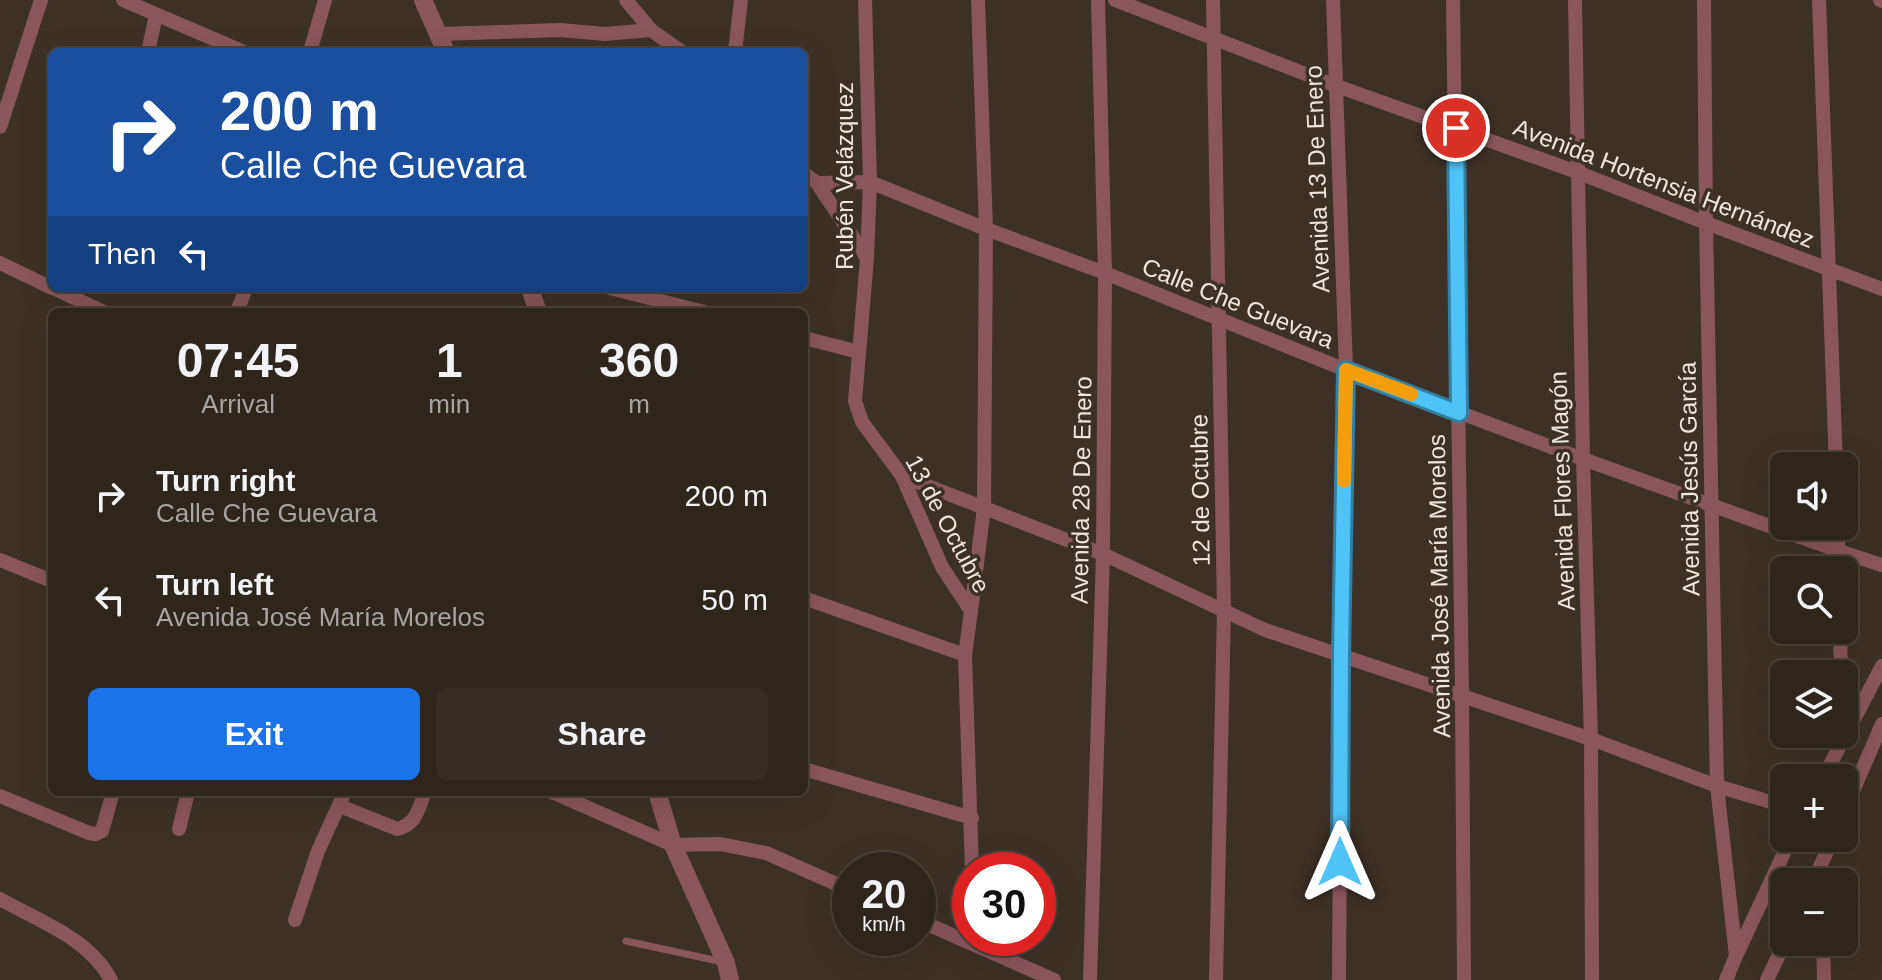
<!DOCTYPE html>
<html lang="en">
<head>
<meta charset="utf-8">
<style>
  :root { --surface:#2e251d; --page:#362d26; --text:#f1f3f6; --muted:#a7a5a4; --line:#49423b; --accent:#1a73e8 }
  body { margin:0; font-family:Arial,sans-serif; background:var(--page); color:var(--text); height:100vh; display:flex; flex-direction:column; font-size:30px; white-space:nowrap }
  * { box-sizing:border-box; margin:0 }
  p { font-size:26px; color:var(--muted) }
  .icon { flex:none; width:44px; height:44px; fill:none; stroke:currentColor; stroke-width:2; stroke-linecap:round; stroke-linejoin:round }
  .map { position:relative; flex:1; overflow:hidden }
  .details { position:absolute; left:48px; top:308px; width:760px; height:488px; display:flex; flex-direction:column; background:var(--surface); border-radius:12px; box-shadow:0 8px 32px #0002,0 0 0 2px var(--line) }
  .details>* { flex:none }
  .banner { position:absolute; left:48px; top:48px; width:760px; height:244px; border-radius:12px; box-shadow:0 8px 32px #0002,0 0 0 2px var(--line); background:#1a4fa0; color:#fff; overflow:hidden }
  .controls { position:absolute; left:1770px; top:452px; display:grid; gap:16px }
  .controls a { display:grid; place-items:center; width:88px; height:88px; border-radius:12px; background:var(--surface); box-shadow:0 8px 32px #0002,0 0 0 2px var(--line); font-size:40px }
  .speed { position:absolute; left:832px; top:852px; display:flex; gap:16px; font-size:40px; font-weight:700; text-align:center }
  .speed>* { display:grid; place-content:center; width:104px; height:104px; border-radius:50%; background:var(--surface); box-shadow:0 8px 32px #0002,0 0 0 2px var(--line); line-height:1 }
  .speed small { font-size:20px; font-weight:400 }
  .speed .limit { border:12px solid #d22; background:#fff; color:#111 }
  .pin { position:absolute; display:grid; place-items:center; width:68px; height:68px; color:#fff; margin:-34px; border:4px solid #fff; border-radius:50%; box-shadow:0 2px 8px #0007 }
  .me { position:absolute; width:88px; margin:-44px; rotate:0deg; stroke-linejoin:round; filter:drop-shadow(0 0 6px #0008) }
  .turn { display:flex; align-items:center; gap:28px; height:168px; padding:0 40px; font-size:36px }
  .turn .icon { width:104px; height:104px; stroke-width:2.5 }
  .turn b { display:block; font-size:56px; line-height:68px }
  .then { display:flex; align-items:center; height:76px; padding:0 40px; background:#0003; gap:16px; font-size:30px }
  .eta { display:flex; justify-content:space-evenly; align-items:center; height:136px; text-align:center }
  .eta b { font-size:48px; font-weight:800; line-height:56px }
  .action { display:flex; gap:16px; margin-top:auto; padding:16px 40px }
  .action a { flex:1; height:92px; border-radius:12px; background:var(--accent); color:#fff; font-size:32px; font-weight:800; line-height:92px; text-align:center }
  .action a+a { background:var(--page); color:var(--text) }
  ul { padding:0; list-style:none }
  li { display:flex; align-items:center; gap:24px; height:104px; padding:0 40px }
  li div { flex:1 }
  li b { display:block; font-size:30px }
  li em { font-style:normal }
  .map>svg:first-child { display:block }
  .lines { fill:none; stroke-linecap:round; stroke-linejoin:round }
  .service { stroke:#8a565d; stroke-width:7 }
  .minor { stroke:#8a565d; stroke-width:14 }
  .tertiary { stroke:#8a565d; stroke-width:18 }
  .route-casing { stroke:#337fa1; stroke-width:20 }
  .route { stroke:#4fc3f7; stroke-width:14 }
  .slow { stroke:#f59e0b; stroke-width:14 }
  .labels { text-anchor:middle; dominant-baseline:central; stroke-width:7; stroke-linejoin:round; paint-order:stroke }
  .street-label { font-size:24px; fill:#ede5df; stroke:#3d3127 }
</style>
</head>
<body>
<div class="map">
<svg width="1882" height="980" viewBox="0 0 1882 980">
  <rect width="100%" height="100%" fill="#3d3127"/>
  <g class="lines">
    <path class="service" d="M626,941L723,962"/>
    <g class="minor">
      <path d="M123,0L244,52"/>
      <path d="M626,0L651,30L682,52"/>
      <path d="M865,0L870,182L867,258L855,401L862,422L902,476L942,567L971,611L965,655L972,870"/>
      <path d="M1115,0L1334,85L1577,172L1706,223L1882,289"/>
      <path d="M1213,0L1224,610L1216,980"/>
      <path d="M1333,0L1346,370L1341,657L1339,980"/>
      <path d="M1453,0L1462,697L1464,980"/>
      <path d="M1575,0L1583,459L1591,739L1592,980"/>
      <path d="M1704,0L1706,223L1717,786L1736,956"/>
      <path d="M1819,0L1836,466"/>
      <path d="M1880,0L1882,1"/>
      <path d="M439,34L560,30L605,34L651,30"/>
      <path d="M148,52L156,15"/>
      <path d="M310,52L325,0"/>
      <path d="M735,52L741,0"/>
      <path d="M0,127L41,0"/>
      <path d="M804,173L817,183L870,182L986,229L1105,273L1346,370L1583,459L1839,551L1882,565"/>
      <path d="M817,183L867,258"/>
      <path d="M0,263L52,288"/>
      <path d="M53,288L104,312"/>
      <path d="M610,288L704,312"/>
      <path d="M237,312L246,288"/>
      <path d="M804,338L859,352"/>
      <path d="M902,476L1103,554L1265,630L1591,739L1717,786L1784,806"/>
      <path d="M1838,526L1839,570"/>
      <path d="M0,560L52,581"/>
      <path d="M804,598L965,655"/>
      <path d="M971,611L984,508L986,229L978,0"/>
      <path d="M1840,630L1841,674"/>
      <path d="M804,769L972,818"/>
      <path d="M1823,778L1882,666"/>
      <path d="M552,792L673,845L720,844L766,853L850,890"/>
      <path d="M0,796L89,833L96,834L102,831L113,792"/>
      <path d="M340,806L397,829C416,825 419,808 425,792"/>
      <path d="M1844,812L1882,724"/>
      <path d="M179,829L188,792"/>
      <path d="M1813,882L1833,838"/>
      <path d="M0,899C39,921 89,938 111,980"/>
      <path d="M295,920L318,851L345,792"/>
      <path d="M918,920L1054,980"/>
      <path d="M1823,942L1824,980"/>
      <path d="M1090,980L1103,554L1105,273L1098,0"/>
      <path d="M1726,980L1736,956L1791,838"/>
      <path d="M1767,980L1785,942"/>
    </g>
    <g class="tertiary">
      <path d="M423,0L446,52"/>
      <path d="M530,288L538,312"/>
      <path d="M657,792L673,845L726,963L730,980"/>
    </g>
  </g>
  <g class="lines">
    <defs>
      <path id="route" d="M1340,862L1341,657L1346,370L1459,413L1456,128"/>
    </defs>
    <use href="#route" class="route-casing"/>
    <use href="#route" class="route"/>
    <path class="slow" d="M1344,481L1346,370L1411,394"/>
  </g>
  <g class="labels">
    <g class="street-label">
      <text transform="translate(844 176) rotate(-90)">Rubén Velázquez</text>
      <text transform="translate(1317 179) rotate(-92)">Avenida 13 De Enero</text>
      <text transform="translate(1664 183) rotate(21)">Avenida Hortensia Hernández</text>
      <text transform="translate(1238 303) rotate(22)">Calle Che Guevara</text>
      <text transform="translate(1689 479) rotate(-91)">Avenida Jesús García</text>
      <text transform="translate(1081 490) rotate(-89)">Avenida 28 De Enero</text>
      <text transform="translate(1200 490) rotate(-91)">12 de Octubre</text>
      <text transform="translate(1562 491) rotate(-92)">Avenida Flores Magón</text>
      <text transform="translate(948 524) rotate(62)">13 de Octubre</text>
      <text transform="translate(1439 586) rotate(-91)">Avenida José María Morelos</text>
    </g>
  </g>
</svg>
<div class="controls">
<a><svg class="icon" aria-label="sound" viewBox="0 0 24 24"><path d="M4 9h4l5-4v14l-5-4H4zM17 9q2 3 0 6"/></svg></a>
<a><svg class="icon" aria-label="search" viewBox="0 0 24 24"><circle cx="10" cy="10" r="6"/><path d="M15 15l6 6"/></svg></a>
<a><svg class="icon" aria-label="layers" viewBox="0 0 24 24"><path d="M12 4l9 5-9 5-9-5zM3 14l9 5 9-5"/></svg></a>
<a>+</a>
<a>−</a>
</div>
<div class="speed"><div>20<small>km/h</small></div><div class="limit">30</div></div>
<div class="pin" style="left:1456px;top:128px;background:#d93025"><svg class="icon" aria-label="arrive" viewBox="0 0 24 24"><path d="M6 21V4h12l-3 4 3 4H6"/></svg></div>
<svg class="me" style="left:1340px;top:862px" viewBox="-20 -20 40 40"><path d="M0-17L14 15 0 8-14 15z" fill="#4fc3f7" stroke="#fff" stroke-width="4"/></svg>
<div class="banner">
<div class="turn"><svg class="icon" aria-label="right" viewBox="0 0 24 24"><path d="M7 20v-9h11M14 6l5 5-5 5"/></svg><div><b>200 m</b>Calle Che Guevara</div></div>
<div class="then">Then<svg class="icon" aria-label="left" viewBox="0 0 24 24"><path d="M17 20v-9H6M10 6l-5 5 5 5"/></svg></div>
</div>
<section class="details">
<div class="eta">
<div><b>07:45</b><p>Arrival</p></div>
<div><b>1</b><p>min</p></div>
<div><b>360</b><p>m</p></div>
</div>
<ul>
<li><svg class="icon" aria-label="right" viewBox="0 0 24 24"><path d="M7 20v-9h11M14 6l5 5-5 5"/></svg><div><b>Turn right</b><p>Calle Che Guevara</p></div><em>200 m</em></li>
<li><svg class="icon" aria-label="left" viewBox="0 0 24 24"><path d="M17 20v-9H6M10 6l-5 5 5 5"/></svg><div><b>Turn left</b><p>Avenida José María Morelos</p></div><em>50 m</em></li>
</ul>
<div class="action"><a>Exit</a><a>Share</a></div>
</section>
</div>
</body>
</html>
